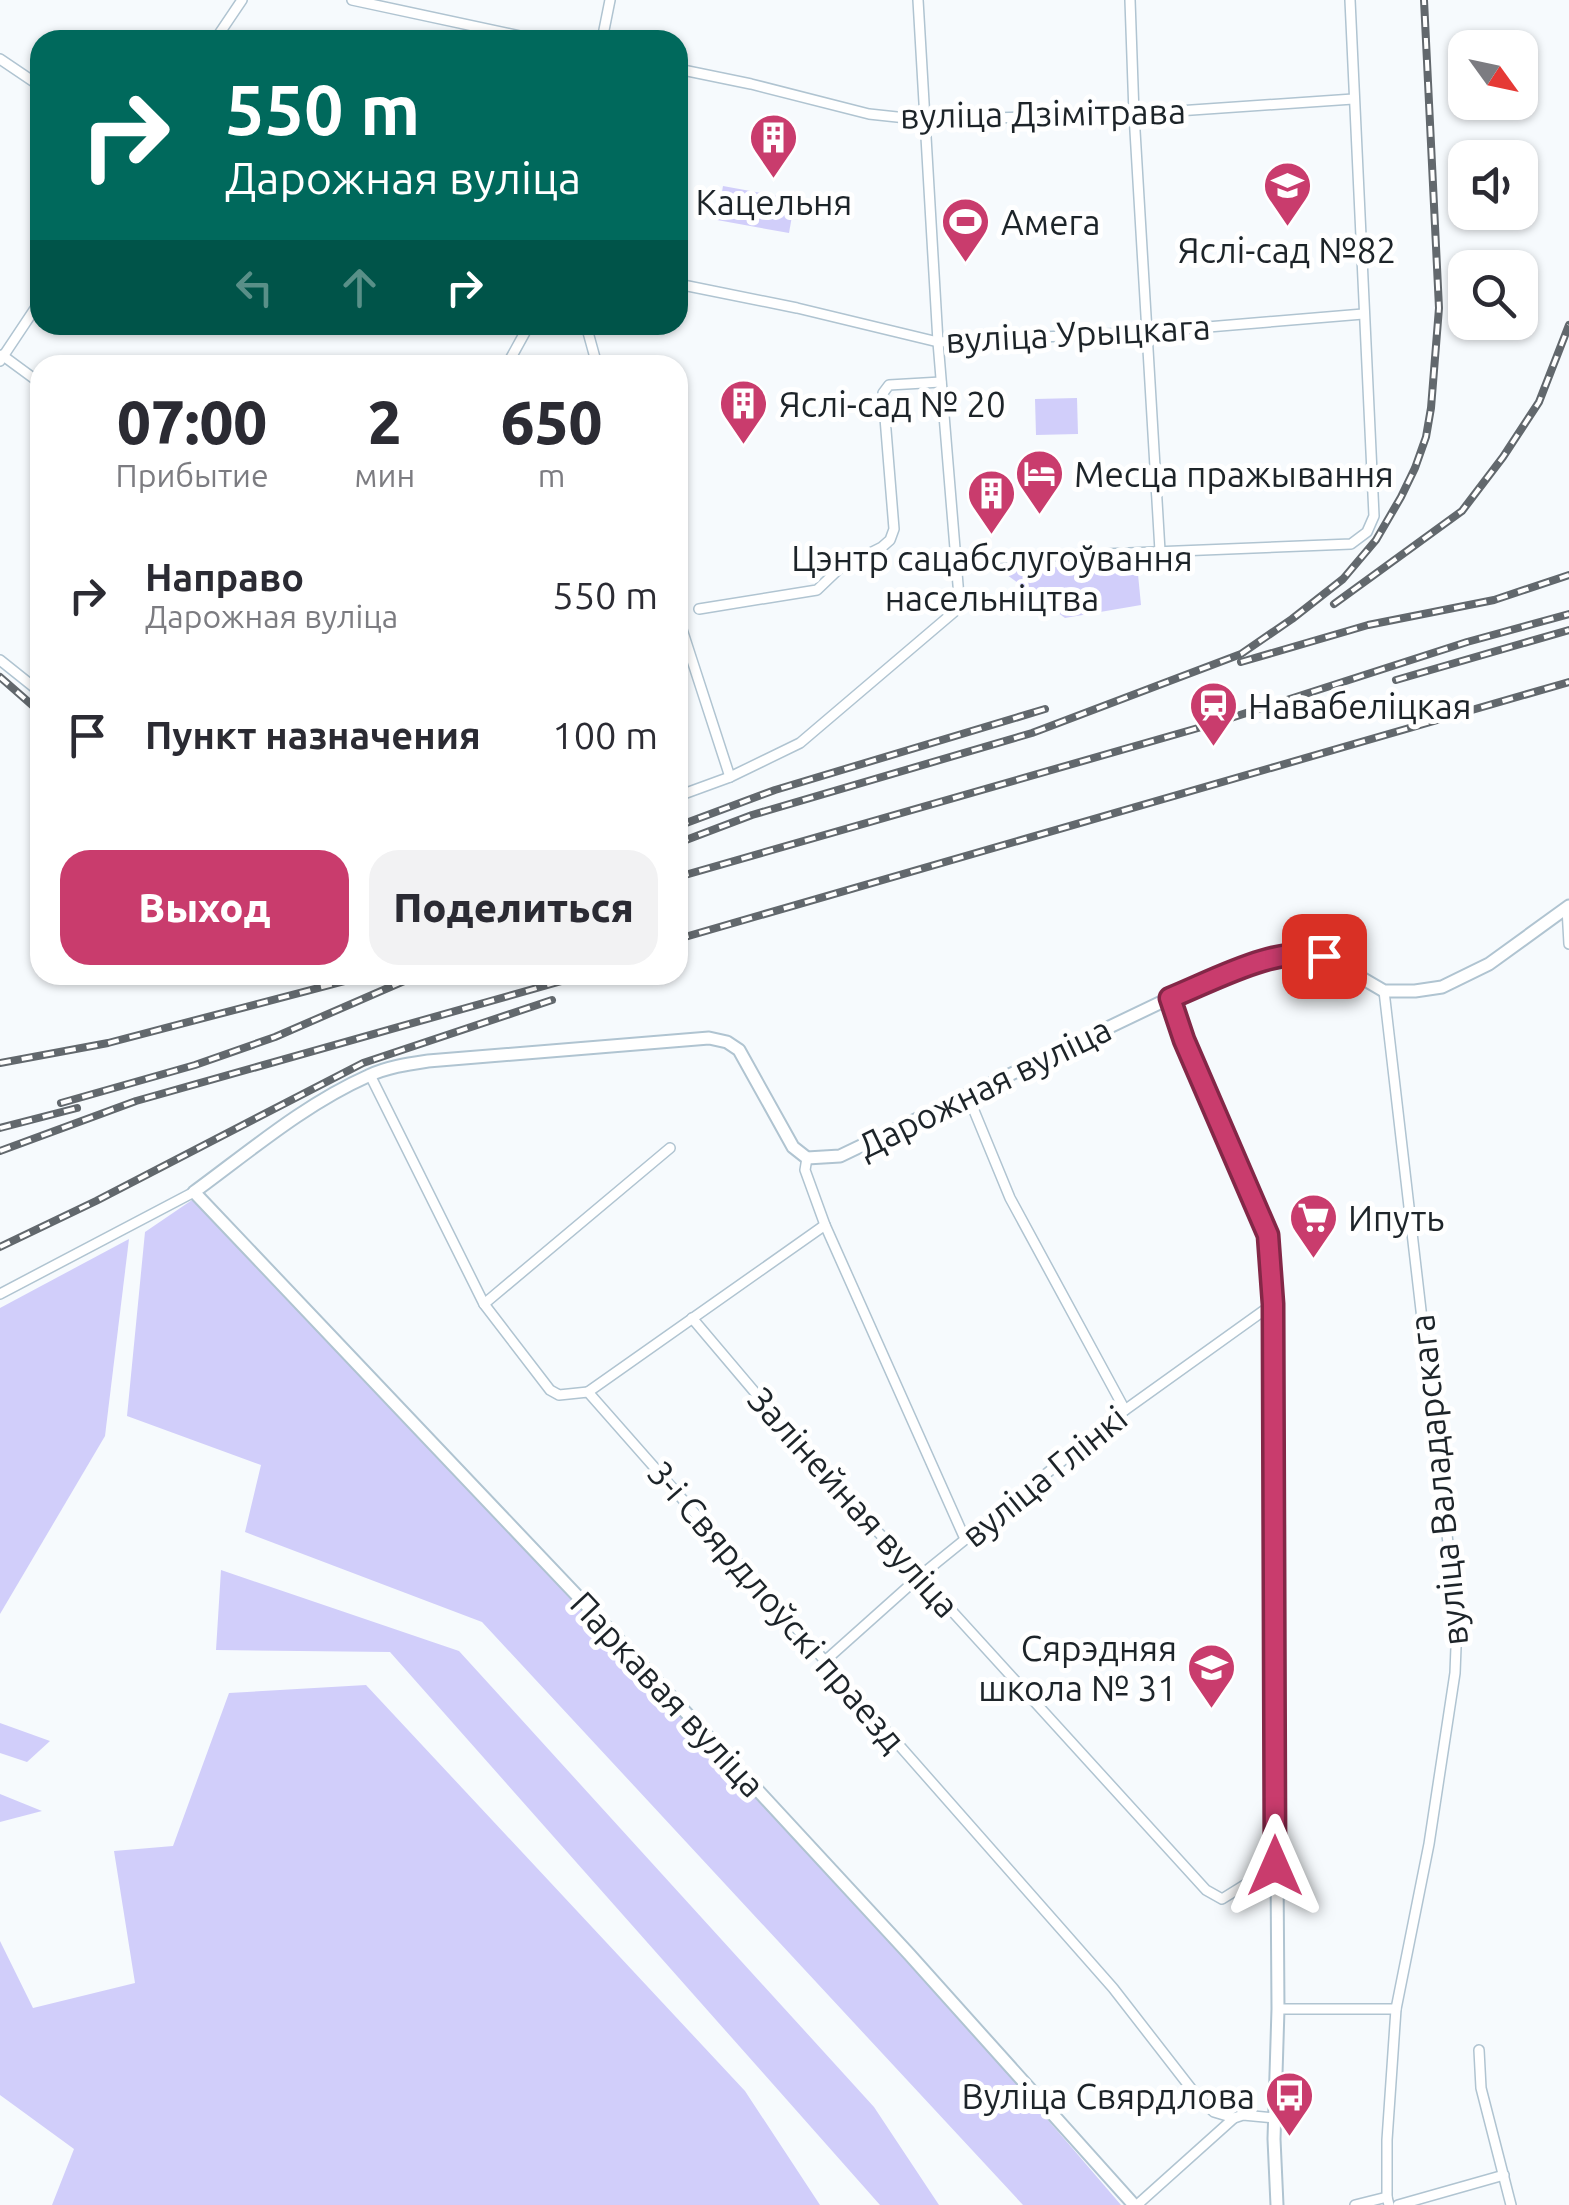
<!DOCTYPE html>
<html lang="ru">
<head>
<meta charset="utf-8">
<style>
  :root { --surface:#fff; --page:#f2f2f3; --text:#2b2b33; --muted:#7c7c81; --accent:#c93c6d }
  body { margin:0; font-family:Ubuntu,sans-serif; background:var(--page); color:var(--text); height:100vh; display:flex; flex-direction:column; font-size:38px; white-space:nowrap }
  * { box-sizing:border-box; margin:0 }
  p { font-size:32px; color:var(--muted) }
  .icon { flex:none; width:55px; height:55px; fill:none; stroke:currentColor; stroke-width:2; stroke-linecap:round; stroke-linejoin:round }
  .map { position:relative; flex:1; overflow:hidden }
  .side { position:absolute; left:30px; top:355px; width:658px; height:630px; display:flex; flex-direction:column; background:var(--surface); border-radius:30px; box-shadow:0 2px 8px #0004 }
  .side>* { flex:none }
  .banner { position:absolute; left:30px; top:30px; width:658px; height:305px; border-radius:30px; box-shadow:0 2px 8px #0004; background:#00695c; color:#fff; overflow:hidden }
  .needle { width:65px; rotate:123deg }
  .fabs { position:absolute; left:1448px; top:30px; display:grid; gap:20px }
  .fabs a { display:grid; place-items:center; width:90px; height:90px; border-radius:20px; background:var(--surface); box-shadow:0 2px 8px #0004; font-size:50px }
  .pin { position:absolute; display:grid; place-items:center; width:85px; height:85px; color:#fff; margin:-42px; border-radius:20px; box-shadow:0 5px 15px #0006 }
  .me { position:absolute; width:110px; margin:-55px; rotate:0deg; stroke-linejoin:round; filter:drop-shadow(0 0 8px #0008) }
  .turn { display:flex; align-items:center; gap:35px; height:210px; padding:0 30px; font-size:45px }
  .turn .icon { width:130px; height:130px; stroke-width:2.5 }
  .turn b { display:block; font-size:70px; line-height:85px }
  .lanes { display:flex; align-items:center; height:95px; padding:0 30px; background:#0003; justify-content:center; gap:50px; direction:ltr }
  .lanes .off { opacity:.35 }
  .eta { display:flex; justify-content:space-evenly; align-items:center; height:170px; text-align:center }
  .eta b { font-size:60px; font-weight:800; line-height:70px }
  .primary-button { display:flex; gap:20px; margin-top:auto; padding:20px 30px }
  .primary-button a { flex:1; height:115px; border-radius:30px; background:var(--accent); color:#fff; font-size:40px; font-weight:800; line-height:115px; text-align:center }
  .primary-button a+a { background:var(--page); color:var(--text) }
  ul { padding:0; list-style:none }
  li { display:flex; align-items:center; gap:30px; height:140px; padding:0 30px }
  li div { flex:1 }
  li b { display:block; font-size:38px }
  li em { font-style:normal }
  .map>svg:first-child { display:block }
  .green { fill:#d1cefa }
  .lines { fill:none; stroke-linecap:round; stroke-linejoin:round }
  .minor-casing { stroke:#b0c4d1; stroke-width:12 }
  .tertiary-casing { stroke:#b0c4d1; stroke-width:15 }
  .minor { stroke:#fff; stroke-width:9 }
  .tertiary { stroke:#fff; stroke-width:11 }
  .rail-casing { stroke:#62686d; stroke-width:8 }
  .rail { stroke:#fff; stroke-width:4; stroke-dasharray:11; stroke-linecap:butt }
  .route-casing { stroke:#832747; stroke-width:25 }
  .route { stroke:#c93c6d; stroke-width:18 }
  .labels { text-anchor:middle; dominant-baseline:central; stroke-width:10; stroke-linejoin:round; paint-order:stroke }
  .street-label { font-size:35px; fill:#1d2429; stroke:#fff }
  .poi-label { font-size:35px; fill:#1d2429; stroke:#fff; text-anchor:start }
</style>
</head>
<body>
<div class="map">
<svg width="1569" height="2205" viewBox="0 0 1569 2205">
  <rect width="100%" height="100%" fill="#f6fafd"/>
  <g class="green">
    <path d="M723,186L795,199L789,233L717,220Z"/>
    <path d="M1077,398L1078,434L1036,435L1035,399Z"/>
    <path d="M1137,564L1141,605L1065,618L999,569Z"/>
    <path d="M192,1200C506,1531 826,1857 1121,2205H1023L482,1622L245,1532L261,1465L127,1416L145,1232Z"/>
    <path d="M129,1239L105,1436L0,1614V1308Z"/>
    <path d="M221,1570L459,1651L874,2107L939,2205H880L390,1652L216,1650Z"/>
    <path d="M366,1685L745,2091L820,2205H52L74,2149L0,2095V1941L33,2008L135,1983L114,1851L173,1846L229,1693Z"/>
    <path d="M0,1723L50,1741L27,1762L0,1753Z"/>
    <path d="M0,1794L42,1811L0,1822Z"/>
  </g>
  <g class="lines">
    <defs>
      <g id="minor">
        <path d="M352,0L539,40"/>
        <path d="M1130,0L1134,114L1160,551"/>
        <path d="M215,40L242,0"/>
        <path d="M602,40L610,0"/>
        <path d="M0,59L40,86"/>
        <path d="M678,69L751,84L869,114L925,120L1134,114L1353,99"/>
        <path d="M678,284L797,308L938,342L1148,332L1363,314"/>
        <path d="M586,325L597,365"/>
        <path d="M2,355L40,383"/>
        <path d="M0,361L40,301"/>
        <path d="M507,365L529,325"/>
        <path d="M957,560L1351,544L1367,532L1374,516L1350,0"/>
        <path d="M699,609L817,590L840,568L882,547L890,540L894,529L883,393L889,385L941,382"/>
        <path d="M678,617L730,777"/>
        <path d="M0,660L40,692"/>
        <path d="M678,796L730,777L800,743L954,612L959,597L938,342L918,0"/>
        <path d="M1567,908L1569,944"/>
        <path d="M1384,991L1457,1621L1455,1673L1429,1844L1396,2009L1387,2140V2197L1389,2205"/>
        <path d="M370,1075L484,1304L550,1390L559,1395L588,1392L1113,1988L1200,2100L1214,2112L1234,2118"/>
        <path d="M968,1096L1010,1198L1125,1410"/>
        <path d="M807,1158L805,1170L825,1225L965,1539"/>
        <path d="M0,1294L194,1192"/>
        <path d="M484,1304L670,1148"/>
        <path d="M692,1318L835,1487L920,1576L1206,1890L1222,1899L1275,1866"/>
        <path d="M588,1392L825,1225"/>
        <path d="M826,1660L920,1576L1125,1410L1273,1304"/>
        <path d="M1278,2009H1396"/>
        <path d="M1479,2050L1481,2088L1511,2205"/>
        <path d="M1137,2205L1234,2118L1243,2115L1275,2118"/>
        <path d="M1355,2205L1387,2197"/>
        <path d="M1398,2205L1504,2175"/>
      </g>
      <g id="tertiary">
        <path d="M1170,998L1184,1039L1268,1235L1273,1304L1278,2009L1274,2139L1277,2205"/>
        <path d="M1134,2205L909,1954L604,1624L194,1192C250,1151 305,1104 368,1076C387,1067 408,1064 428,1061L709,1038L727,1042L739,1050L793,1147L807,1158L840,1156L1170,998L1273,957L1306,952L1324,956L1384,991H1415L1442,987L1489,964L1569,906"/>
      </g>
    </defs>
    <use href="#minor" class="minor-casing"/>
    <use href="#tertiary" class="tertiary-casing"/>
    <use href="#minor" class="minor"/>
    <use href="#tertiary" class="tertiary"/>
    <defs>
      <g id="rail">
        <path d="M1334,604L1462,511L1503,457L1539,402L1569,325"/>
        <path d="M1241,662L1368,625L1494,600L1569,575"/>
        <path d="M0,677L40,712"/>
        <path d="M1396,680L1569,630"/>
        <path d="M678,826L775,790L1045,709"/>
        <path d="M678,843L752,815L1032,733L1241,654L1292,619L1343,579L1376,540L1401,497L1415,468L1426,437L1431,408L1439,308L1424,0"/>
        <path d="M678,877L1212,724L1467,642L1569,614"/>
        <path d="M678,939L1569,682"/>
        <path d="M0,1063L108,1043L368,975"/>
        <path d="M61,1103L195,1065L275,1037L418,975"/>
        <path d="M0,1128L77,1108"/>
        <path d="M0,1151L136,1101L583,975"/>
        <path d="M0,1247L96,1201L363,1063L552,1000"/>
      </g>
    </defs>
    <use href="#rail" class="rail-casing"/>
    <use href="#rail" class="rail"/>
  </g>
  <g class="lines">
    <defs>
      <path id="route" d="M1275,1866L1273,1304L1268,1235L1184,1040L1170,998C1215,980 1276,945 1324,956"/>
    </defs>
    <use href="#route" class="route-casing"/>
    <use href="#route" class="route"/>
  </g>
  <defs>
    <symbol id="building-pin" viewBox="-11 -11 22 30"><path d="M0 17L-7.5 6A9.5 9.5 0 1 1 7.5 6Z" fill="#c93c6d" stroke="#fff"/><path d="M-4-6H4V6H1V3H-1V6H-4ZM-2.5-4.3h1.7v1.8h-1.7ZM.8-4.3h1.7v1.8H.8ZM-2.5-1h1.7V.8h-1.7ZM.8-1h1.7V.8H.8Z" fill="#fff"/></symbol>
    <symbol id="school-pin" viewBox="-11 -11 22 30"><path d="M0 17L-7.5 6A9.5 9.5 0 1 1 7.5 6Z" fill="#c93c6d" stroke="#fff"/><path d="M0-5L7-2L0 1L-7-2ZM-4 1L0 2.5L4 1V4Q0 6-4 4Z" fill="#fff"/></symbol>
    <symbol id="stadium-pin" viewBox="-11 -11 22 30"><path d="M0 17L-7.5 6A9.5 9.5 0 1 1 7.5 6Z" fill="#c93c6d" stroke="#fff"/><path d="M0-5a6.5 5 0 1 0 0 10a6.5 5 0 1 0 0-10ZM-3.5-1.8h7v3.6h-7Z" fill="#fff"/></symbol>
    <symbol id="hotel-pin" viewBox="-11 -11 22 30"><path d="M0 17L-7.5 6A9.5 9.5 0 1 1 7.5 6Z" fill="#c93c6d" stroke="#fff"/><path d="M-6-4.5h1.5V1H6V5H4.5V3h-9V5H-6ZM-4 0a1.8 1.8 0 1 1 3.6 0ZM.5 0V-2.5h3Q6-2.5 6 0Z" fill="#fff"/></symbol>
    <symbol id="station-pin" viewBox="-11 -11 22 30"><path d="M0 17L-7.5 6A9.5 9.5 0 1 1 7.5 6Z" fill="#c93c6d" stroke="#fff"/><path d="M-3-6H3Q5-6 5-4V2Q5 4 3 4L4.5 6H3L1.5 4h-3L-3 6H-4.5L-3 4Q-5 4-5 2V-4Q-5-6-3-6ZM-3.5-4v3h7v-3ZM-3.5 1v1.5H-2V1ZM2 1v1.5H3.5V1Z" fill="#fff"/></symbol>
    <symbol id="supermarket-pin" viewBox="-11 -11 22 30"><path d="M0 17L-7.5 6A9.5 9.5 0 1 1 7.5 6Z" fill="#c93c6d" stroke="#fff"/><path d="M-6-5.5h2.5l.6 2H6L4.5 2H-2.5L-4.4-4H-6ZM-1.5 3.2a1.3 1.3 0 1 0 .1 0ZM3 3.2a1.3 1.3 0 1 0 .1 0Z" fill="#fff"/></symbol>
    <symbol id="bus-pin" viewBox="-11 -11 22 30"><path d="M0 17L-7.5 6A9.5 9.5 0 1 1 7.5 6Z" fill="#c93c6d" stroke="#fff"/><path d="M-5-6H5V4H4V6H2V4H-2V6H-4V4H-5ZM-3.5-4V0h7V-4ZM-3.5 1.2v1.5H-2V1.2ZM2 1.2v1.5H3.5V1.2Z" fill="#fff"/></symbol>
  </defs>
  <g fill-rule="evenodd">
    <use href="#building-pin" x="746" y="110" width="55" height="75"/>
    <use href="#school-pin" x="1260" y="158" width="55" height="75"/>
    <use href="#stadium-pin" x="938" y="194" width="55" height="75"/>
    <use href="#building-pin" x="716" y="376" width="55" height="75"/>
    <use href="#hotel-pin" x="1012" y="446" width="55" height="75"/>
    <use href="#building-pin" x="964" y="466" width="55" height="75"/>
    <use href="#station-pin" x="1186" y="678" width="55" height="75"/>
    <use href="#supermarket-pin" x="1286" y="1190" width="55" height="75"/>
    <use href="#school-pin" x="1184" y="1640" width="55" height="75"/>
    <use href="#bus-pin" x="1262" y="2068" width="55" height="75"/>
  </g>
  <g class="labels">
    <g class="street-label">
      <text transform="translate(1043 113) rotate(-1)">вуліца Дзімітрава</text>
      <text transform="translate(1078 333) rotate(-3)">вуліца Урыцкага</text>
      <text transform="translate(984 1087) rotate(-26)">Дарожная вуліца</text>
      <text transform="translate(1044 1476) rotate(-39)">вуліца Глінкі</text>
      <text transform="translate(1438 1480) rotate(-96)">вуліца Валадарскага</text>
      <text transform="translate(854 1502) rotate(48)">Залінейная вуліца</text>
      <text transform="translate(777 1606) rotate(49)">3-і Свярдлоўскі праезд</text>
      <text transform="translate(668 1694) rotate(47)">Паркавая вуліца</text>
    </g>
    <g class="poi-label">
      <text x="774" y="202" text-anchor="middle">Кацельня</text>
      <text x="1001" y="222">Амега</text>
      <text x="1287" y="250" text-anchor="middle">Яслі-сад №82</text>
      <text x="779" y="404">Яслі-сад № 20</text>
      <text x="1074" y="474">Месца пражывання</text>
      <text x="992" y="558" text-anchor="middle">Цэнтр сацабслугоўвання<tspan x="992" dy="40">насельніцтва</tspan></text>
      <text x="1248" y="706">Навабеліцкая</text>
      <text x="1348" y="1218">Ипуть</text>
      <text x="1177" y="1648" text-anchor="end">Сярэдняя<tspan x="1177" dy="40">школа № 31</tspan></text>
      <text x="1255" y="2096" text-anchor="end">Вуліца Свярдлова</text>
    </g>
  </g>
</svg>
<div class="fabs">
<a><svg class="needle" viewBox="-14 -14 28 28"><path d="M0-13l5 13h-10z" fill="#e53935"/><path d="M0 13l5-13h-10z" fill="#7c7c81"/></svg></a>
<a><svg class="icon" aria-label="sound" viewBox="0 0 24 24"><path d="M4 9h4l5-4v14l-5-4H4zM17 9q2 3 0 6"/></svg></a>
<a><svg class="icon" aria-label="search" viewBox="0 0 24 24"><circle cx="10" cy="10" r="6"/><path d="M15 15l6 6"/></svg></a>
</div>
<div class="pin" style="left:1324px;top:956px;background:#d93025"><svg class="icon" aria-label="arrive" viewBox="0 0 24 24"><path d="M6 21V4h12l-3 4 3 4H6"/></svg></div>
<svg class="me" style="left:1275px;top:1866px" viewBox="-20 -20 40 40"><path d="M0-17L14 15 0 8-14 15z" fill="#c93c6d" stroke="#fff" stroke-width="4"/></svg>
<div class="banner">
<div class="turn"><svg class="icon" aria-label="right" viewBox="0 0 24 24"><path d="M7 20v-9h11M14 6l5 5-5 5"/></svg><div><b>550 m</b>Дарожная вуліца</div></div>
<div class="lanes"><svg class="icon off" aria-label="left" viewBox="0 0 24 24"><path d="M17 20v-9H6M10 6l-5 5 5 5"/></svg><svg class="icon off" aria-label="ahead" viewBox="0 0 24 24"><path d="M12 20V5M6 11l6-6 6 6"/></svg><svg class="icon" aria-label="right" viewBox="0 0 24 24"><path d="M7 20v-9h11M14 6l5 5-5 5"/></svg></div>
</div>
<section class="side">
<div class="eta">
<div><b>07:00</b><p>Прибытие</p></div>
<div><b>2</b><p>мин</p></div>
<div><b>650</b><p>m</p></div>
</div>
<ul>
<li><svg class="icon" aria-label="right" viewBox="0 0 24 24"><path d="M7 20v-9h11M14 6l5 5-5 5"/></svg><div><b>Направо</b><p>Дарожная вуліца</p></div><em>550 m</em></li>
<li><svg class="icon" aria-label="arrive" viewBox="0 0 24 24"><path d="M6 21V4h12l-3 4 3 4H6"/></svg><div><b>Пункт назначения</b></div><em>100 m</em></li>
</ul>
<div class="primary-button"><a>Выход</a><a>Поделиться</a></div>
</section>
</div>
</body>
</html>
